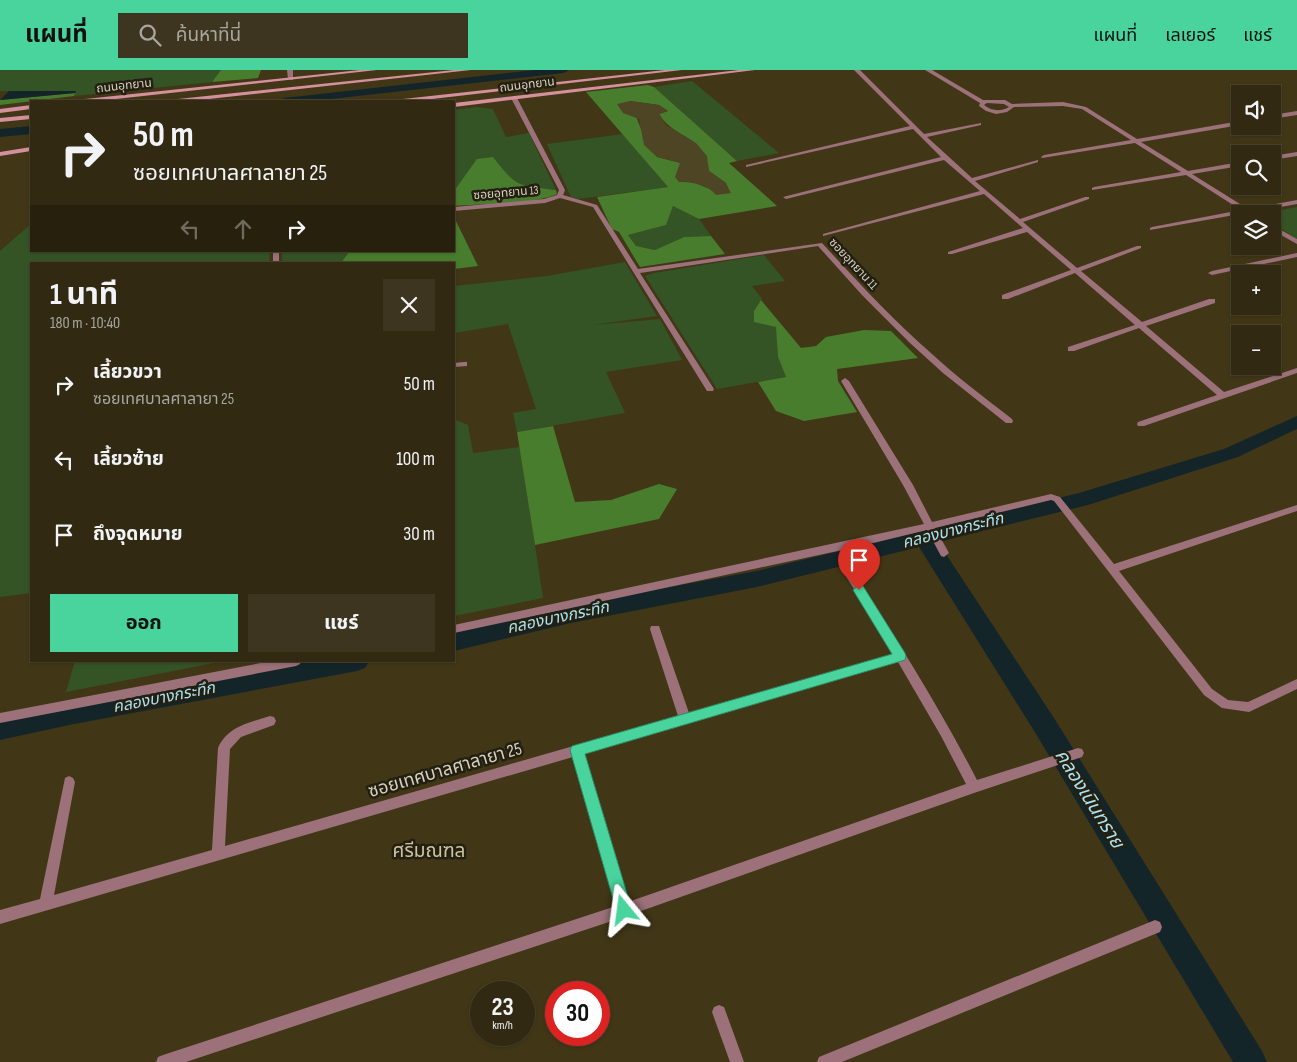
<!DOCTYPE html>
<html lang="th">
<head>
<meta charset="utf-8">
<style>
  :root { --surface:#312911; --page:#3d351f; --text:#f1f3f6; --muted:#a8a69f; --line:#4c4531; --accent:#49d49d }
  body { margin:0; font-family:"Sofia Sans Condensed","Noto Sans Thai",sans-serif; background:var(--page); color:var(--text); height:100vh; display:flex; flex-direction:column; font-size:19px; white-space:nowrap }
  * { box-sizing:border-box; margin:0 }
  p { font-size:16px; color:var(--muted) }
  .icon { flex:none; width:28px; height:28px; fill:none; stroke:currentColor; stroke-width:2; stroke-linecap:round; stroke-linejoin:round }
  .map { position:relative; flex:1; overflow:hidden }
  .details { position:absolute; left:30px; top:192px; width:425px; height:400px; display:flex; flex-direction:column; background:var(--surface); border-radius:0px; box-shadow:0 1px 4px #0004,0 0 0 1px var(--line) }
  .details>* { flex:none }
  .top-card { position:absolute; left:30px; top:30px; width:425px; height:152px; border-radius:0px; box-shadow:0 1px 4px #0004,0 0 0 1px var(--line); background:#312911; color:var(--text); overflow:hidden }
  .tools { position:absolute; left:1231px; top:15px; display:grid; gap:10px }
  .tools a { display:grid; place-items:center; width:50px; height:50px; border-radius:0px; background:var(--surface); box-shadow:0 1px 4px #0004,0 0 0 1px var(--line); font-size:25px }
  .speed { position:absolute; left:470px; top:911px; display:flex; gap:10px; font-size:25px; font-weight:700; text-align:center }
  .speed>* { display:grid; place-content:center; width:65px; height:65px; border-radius:50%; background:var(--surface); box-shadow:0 1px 4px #0004,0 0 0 1px var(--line); line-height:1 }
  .speed small { font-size:12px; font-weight:400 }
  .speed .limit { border:8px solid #d22; background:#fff; color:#111 }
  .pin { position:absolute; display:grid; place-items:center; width:42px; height:42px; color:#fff; margin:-51px -21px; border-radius:50% 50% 50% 0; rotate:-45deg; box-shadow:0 0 5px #0007 }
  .pin .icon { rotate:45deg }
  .me { position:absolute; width:55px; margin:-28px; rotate:344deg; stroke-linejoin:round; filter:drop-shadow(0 0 4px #0008) }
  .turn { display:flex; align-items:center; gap:18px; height:105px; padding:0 20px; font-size:22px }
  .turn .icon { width:65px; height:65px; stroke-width:2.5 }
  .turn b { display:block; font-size:35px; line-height:42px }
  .lanes { display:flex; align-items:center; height:48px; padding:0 20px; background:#0003; justify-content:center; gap:25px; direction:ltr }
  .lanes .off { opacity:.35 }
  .round { display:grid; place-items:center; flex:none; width:52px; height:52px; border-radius:0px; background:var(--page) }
  .head { display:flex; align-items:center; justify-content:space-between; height:85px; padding:0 20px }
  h1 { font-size:30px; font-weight:700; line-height:38px }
  .primary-button { display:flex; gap:10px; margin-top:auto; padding:10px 20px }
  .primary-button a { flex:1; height:58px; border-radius:0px; background:var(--accent); color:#111; font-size:20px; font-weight:700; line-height:58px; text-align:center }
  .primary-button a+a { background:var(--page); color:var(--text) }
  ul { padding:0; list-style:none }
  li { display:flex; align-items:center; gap:15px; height:75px; padding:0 20px }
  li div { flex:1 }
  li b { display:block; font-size:19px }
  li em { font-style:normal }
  header { display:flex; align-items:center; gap:30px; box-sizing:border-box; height:70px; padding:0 25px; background:var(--accent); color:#111 }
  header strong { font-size:24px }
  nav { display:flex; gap:28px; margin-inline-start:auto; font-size:18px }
  .search { width:350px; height:45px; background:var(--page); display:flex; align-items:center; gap:12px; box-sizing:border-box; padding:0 18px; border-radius:0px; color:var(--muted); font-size:19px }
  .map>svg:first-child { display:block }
  .green { fill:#345426 }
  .forest { fill:#487d2e; fill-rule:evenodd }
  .sand { fill:#4e4525 }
  .water { fill:#14252a }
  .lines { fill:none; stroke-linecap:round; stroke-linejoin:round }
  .canal { fill:#14252a; fill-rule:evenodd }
  .street { fill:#9c7179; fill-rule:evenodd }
  .secondary { fill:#d4909d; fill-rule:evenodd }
  .route { fill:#49d49d; stroke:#2f8a66 }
  .labels { text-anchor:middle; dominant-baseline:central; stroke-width:5; stroke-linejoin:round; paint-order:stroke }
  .far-street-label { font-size:12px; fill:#d7d1bf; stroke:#231f11 }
  .water-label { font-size:16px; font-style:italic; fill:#aae2f2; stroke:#231f11 }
  .near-street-label { font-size:18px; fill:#d7d1bf; stroke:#231f11 }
  .near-water-label { font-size:19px; font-style:italic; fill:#aae2f2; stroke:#231f11 }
  .near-neighbourhood-label { font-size:19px; fill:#cfc4a0; stroke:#231f11 }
</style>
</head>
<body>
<header>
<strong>แผนที่</strong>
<div class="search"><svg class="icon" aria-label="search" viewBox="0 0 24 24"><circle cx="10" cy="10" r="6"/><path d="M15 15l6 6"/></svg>ค้นหาที่นี่</div>
<nav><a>แผนที่</a><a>เลเยอร์</a><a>แชร์</a></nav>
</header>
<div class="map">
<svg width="1297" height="992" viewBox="0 0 1297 992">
  <rect width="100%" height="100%" fill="#413717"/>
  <g class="green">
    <path d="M0,0H221L212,12L74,26L76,21H0Z"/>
    <path d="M692,11L779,83L737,91L654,17Z"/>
    <path d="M476,37L493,39L506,67L529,63L556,120C518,115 517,118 492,87L454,121V40Z"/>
    <path d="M623,64L668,117L578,129L571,127L547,74Z"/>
    <path d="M673,136L699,149L711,166L684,167L655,180L636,176L628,165L666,155Z"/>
    <path d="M1297,137V169L1273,154L1272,144H1259Z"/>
    <path d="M31,154V181H270L269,194H31V523L0,527V181Z"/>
    <path d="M282,181H350L340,194H282Z"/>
    <path d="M764,185L785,211L752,216L762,229L754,241L777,257L778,287L786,307L717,319L645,206L654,203Z"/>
    <path d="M625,192L657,246L592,255L660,249L682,290L606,302L625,343L517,362L513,343L536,339L508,254L454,263V216L547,206Z"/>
    <path d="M454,349L468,355L473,383L520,377L543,528L454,546Z"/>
    <path d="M75,591H224L66,622Z"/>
  </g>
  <g class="forest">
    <path d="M221,0H261L258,8L212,12Z"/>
    <path d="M648,15L654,17L737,91L729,93L777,136L699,149L673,136L666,155L628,165L636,176L655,180L684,167L711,166L725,184L640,197L619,162L612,159L597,127L668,117L586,22ZM630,31L659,35L668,41L659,44C676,71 704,63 709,101L726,113L712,120L693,112L679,111L681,93L657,87L641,59Z"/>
    <path d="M75,23L74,26L0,35V30Z"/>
    <path d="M493,87C517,118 518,115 556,120L557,124C538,134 478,134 454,136V121L477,89Z"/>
    <path d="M454,147L478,196L454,199V194H340L350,181H454Z"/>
    <path d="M761,230L801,278L816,276L826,267L864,260L891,261L918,288L837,299L838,311L857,342L804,351L776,341L758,312L786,307L778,287L776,257L754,252V241Z"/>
    <path d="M553,356L575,432L611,430L659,414L677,419L659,449L535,475L517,362Z"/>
  </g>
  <path class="sand" d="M630,31L659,35L668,41L659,44L666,55L696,73L707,86L709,101L726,113L731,123L716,125C707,114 692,112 679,112L675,107L680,93L657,87L644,75L639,49L623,43L617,34Z"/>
  <path class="water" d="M9,21H76L75,23L0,30Z"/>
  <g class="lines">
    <g class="canal">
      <path d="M535,0H569L564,3L313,31H278L284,28Z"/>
      <path d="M31,56V64L0,67V59Z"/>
      <path d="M1297,346V359L1238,387L1088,435L938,472L1054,648L1262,981L1267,992H1233L1036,664L919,477L757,517L571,553L454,581V563L571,535L757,501L1079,423L1224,379Z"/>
      <path d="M302,591H369L365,598L357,601L74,654L0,670V648L74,632Z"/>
    </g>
    <g class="street">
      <path d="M287,0H293V10L288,9Z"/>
      <path d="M854,0H860L924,64L981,53V55L927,67L972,108L1038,90V92L975,111L1020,149L1085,127H1089V129L1023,152L1077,198L1137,176H1141V178L1081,201L1142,252L1209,229H1215V233L1146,256L1224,322L1297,298V303L1144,356H1138L1137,354L1138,352L1217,325L1139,258L1074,281H1068V277L1135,255L1075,203L1008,229H1002V225L1071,200L1027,162L952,184H948V182L1023,158L984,124L823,166V164L980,121L944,90L786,129L783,127L941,87L913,59L746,97V95L910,56Z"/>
      <path d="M925,0H932L983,30H1005L1012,34L1063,32L1086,37L1137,69L1240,51V55L1141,72L1188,101L1240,92V96L1192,104L1248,139L1297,130V134L1253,142L1254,144H1240L1150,160V158L1152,157L1241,140L1186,105L1092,120V118L1094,117L1181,102L1135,73L1042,88L1041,87L1044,85L1131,70L1082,39L1063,36L1014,37L1007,42L996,44L986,41L979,36L980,33ZM987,33L1004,34L1009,37C1000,42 992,41 984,35Z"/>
      <path d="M514,26L517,28L565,120L563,125L597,135L638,199L822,173C857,211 893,250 932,284C957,307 985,328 1012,349L1013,351L1012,353H1006L943,303L910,273L862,225L818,176L640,203L714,319L713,321H707L593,137L560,128L545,133L454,141V137L544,129L557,125L559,120L511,28Z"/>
      <path d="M1297,41V45L1272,49V45Z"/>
      <path d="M1297,82V86L1272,90V86Z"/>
      <path d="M1272,155L1297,169V174L1272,160Z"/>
      <rect x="273" y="181" width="6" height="13"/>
      <path d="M1297,183V187L1212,205L1208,203L1212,201Z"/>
      <path d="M464,292H467V296L454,297V293Z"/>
      <path d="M845,308L849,311L913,415L932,452L1051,424L1060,427L1114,494L1297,435V441L1119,501L1212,619L1228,630L1248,632L1297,609V619L1249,642L1222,638L1204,625L1054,431L1051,430L935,458L949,483L944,487L941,486L927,460L861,476L454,563V555L924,454L903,415L841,311Z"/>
      <path d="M849,499L853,500C896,569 940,638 977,710L1078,678L1082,679L1084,683L1082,687L974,723L624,847L186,992H156L158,987L163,985L616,836L573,687L0,854V840L40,829L65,708L69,706L73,708L75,712L54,825L212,780L218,678C228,656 249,653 270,646L274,647L276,651L274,655L241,667L230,679L225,776L678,646L650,559L651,556H659L660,559L689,643L894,584L844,503L845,500ZM898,592L941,666L966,714L628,832L584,684Z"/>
      <path d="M271,591H301L300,594L296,596L0,653V643Z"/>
      <path d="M1155,850L1160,852L1162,857L1160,862L842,992H817L819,987Z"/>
      <path d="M719,935L724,937L744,992H730L712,942L714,937Z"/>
    </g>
    <g class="secondary">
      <path d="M360,0H377L98,31H82L85,29Z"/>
      <path d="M454,0H471L191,31H175L178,29Z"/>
      <path d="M665,0H682L415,31H400L403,29Z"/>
      <path d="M739,0H755L454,37V33Z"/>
      <path d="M31,35V39L0,43V39Z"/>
      <path d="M31,45V49L0,52V48Z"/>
      <path d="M31,77V81L0,86V82Z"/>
    </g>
  </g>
  <path class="route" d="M859,515L863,516L905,583L906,586L905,590L585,684L632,840L629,846L624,848L618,846L570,680L572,676L892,584L853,520Z"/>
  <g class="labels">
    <g class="far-street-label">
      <text transform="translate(527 15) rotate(-7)">ถนนอุทยาน</text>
      <text transform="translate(124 16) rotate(-6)">ถนนอุทยาน</text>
      <text transform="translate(506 123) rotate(-5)">ซอยอุทยาน 13</text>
      <text transform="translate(853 194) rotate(47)">ซอยอุทยาน 11</text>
    </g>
    <g class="water-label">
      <text transform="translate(953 461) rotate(-14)">คลองบางกระทึก</text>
      <text transform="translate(558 548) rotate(-12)">คลองบางกระทึก</text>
      <text transform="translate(164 628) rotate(-11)">คลองบางกระทึก</text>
    </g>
    <g class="near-street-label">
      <text transform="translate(445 700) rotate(-16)">ซอยเทศบาลศาลายา 25</text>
    </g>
    <g class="near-water-label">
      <text transform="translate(1089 729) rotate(58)">คลองเนินทราย</text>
    </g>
    <g class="near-neighbourhood-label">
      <text x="429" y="781">ศรีมณฑล</text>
    </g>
  </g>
</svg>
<div class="tools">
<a><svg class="icon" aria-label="sound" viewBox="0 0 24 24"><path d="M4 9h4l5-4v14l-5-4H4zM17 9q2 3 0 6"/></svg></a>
<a><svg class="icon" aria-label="search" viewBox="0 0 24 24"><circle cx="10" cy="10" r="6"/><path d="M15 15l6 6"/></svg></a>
<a><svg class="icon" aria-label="layers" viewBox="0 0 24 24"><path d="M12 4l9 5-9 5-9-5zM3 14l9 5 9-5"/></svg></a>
<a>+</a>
<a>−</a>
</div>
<div class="speed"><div>23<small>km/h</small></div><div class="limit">30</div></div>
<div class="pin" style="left:859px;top:520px;background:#d93025"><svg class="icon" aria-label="arrive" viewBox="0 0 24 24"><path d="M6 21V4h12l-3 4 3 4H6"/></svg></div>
<svg class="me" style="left:624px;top:840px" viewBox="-20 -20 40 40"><path d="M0-17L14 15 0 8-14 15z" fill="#49d49d" stroke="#fff" stroke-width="4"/></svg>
<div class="top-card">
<div class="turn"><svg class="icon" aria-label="right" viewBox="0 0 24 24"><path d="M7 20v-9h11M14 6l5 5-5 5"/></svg><div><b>50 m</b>ซอยเทศบาลศาลายา 25</div></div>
<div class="lanes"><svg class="icon off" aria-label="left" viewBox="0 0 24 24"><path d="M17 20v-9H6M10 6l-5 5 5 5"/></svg><svg class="icon off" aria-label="ahead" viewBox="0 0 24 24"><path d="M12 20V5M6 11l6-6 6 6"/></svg><svg class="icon" aria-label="right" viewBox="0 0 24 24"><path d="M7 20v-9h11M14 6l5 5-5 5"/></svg></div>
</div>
<section class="details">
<div class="head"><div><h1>1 นาที</h1><p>180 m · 10:40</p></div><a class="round"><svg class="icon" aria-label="close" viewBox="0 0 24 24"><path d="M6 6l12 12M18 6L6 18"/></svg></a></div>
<ul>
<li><svg class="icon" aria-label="right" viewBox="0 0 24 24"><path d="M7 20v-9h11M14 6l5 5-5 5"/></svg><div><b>เลี้ยวขวา</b><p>ซอยเทศบาลศาลายา 25</p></div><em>50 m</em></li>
<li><svg class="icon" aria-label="left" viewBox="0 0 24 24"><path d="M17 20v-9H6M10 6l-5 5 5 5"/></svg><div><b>เลี้ยวซ้าย</b></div><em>100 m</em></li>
<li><svg class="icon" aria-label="arrive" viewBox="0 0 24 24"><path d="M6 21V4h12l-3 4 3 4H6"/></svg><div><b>ถึงจุดหมาย</b></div><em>30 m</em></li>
</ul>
<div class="primary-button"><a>ออก</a><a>แชร์</a></div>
</section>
</div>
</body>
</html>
